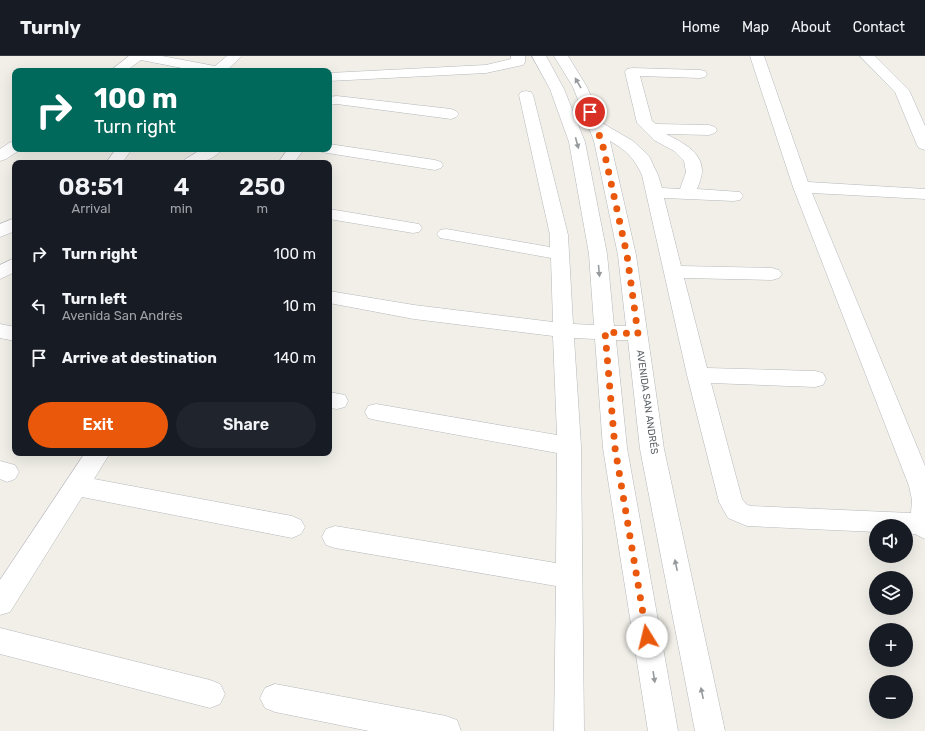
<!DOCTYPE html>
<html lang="en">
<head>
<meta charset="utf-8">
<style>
  :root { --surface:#171b24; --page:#20242c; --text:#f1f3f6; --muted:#9ea1a6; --line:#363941; --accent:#ea580c }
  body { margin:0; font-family:Rubik,sans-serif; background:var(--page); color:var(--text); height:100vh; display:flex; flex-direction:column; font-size:15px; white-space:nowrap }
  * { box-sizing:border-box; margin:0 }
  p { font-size:13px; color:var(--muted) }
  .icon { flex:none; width:22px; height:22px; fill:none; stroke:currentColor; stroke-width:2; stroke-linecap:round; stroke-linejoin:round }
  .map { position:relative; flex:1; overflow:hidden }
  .details { position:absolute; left:12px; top:104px; width:320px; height:296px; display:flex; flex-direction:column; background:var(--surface); border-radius:8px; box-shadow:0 4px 16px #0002 }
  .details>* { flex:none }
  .hud { position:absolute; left:12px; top:12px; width:320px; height:84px; border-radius:8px; box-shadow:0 4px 16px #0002; background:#00695c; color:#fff; overflow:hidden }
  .buttons { position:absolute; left:869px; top:463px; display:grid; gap:8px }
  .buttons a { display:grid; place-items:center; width:44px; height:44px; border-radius:50%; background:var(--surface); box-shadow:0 4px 16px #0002; font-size:20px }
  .pin { position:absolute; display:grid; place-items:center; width:34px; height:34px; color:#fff; margin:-17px; border:2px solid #fff; border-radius:50%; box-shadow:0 1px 4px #0007 }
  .me { position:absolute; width:44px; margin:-22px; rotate:351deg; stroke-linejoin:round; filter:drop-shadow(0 0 3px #0008) }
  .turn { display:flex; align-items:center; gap:14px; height:84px; padding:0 16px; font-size:18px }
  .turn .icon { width:52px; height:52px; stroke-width:2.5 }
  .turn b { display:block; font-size:28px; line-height:34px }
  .eta { display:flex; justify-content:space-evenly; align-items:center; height:68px; text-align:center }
  .eta b { font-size:24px; font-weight:600; line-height:28px }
  .primary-button { display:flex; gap:8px; margin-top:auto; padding:8px 16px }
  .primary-button a { flex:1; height:46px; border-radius:24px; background:var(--accent); color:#fff; font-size:16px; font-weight:600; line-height:46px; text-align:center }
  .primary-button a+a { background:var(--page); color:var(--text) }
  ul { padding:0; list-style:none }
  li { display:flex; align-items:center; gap:12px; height:52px; padding:0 16px }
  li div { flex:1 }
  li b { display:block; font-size:15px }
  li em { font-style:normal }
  header { display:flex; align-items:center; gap:24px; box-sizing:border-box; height:56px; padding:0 20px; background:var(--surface); border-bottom:1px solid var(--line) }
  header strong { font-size:19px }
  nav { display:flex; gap:22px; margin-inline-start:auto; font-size:14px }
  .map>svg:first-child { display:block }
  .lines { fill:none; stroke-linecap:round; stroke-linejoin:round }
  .street-casing { stroke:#b5b8bc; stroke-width:1 }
  .street { fill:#fff; fill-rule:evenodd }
  .oneway { fill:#979a9d }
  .route { stroke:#ea580c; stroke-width:7; stroke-dasharray:0 12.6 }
  .labels { text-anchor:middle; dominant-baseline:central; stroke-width:3; stroke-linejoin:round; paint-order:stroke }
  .street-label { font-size:10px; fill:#5f6368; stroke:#fff }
</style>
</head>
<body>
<header>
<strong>Turnly</strong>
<nav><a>Home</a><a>Map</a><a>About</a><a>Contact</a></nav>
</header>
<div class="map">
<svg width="925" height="675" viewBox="0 0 925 675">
  <rect width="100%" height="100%" fill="#f1efe8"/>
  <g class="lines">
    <defs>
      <g id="street">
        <path d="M129,0H162L215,10L227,0H242L226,15H197L141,4L126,15H110Z"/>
        <path d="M511,0H525V6L523,9L486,17L329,25V17L486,9L511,3Z"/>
        <path d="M532,0H546L564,33L585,86L607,198L614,270H626L618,199L594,85L589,72L583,67L586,64L573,31L554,0H568L587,31L602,67L633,85L649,100L658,119L662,132L680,133L686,116L684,105L674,95L654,84L637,67L625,16L627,13L632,12L700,14L705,15L707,18L705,21L700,22L640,20L652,65L656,68L709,69L715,71L717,74L715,77L709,79L666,78C681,86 702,95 702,115C702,121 699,128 697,133L740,136L743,140L740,144L734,145L664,142L681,210L772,212L779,214L782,218L779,222L772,224L684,222L707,312L815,315L823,317L826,323L823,329L815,331L711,327L742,443L746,448L750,450L911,457L912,444L909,430L793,131L750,0H764L808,126L925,133V143L812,137L925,410V483L915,478H906V470H876V476L747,470L728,462L719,446L687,319L642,119C634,102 626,94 610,85L636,199L664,393L725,675H695L640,393L628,284H616L627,392L678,675H648L603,392L595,283L574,282L581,390L584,675H554L556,530L335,492L326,489L322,481L326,473L335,470L556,507L557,397L376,364L368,362L365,356L368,350L376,348L557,379L553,280L414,263L329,247V235L414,249L553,266L551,202L446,183L440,182L437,178L440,174L446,173L550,191V179L519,39L521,36L526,35L531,36L533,39L568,179L573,268L594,269L589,198L569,86L550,33Z"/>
        <path d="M860,0H875L909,34L925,70V94L919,92L917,89L895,36Z"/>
        <path d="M337,40L451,53L456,55L459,58L456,61L451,63L337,48L329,49V41Z"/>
        <path d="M15,85V93H21L6,103L0,105V93L9,87Z"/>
        <path d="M329,88L435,104L441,106L443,109L441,112L435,114L321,96L319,93H329Z"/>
        <path d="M116,93H132L122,107H106Z"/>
        <path d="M202,93H222C213,106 196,107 182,107L184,104Z"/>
        <path d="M288,93H304L294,107H278Z"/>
        <path d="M329,153L419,168L422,172L419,176L413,177L329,163Z"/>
        <path d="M15,162V175L0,181V168Z"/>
        <path d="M15,202V216L0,223V209Z"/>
        <path d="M0,268L15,271V285L0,282Z"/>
        <path d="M329,336L345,339L348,345L345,351L337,353L329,352Z"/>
        <path d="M85,397H110L94,423L292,460L301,464L305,471L301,478L292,482L82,441L10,556L0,559V524Z"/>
        <path d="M0,405L15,409L19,416L15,423L7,426L0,423Z"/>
        <path d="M0,572L210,624L220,628L225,638L220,648L210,652L0,598Z"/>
        <path d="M275,628L446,660L457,664L461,675H369L275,656L265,652L260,642L265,632Z"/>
      </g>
    </defs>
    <use href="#street" class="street-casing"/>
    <use href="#street" class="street"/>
  </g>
  <defs><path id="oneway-solid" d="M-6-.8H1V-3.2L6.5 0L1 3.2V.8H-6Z"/></defs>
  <g class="oneway">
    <use href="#oneway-solid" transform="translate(578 27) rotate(-120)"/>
    <use href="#oneway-solid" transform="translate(577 87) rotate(75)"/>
    <use href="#oneway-solid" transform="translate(599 215) rotate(85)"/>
    <use href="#oneway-solid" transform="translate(676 509) rotate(-102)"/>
    <use href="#oneway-solid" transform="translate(654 621) rotate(81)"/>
    <use href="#oneway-solid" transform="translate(702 637) rotate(-102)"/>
  </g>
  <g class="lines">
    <path class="route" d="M590,56L602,86L627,199L638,278L605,276L615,392L647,581"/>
  </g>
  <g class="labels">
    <g class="street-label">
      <text transform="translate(647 346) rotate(82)">AVENIDA SAN ANDRÉS</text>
    </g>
  </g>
</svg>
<div class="buttons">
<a><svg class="icon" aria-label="sound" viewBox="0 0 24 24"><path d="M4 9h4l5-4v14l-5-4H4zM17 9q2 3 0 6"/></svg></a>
<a><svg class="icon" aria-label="layers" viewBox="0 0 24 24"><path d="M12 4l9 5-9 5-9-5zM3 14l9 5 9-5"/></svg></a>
<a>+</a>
<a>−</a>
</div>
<div class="pin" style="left:590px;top:56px;background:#d93025"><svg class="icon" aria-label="arrive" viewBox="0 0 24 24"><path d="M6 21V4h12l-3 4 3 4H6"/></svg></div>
<svg class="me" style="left:647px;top:581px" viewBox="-20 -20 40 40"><circle r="19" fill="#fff"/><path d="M0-13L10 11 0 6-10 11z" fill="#ea580c"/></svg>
<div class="hud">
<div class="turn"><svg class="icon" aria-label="right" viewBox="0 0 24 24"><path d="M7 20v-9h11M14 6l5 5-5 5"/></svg><div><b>100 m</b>Turn right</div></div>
</div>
<section class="details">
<div class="eta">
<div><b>08:51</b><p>Arrival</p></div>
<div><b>4</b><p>min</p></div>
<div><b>250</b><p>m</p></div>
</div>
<ul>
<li><svg class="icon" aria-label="right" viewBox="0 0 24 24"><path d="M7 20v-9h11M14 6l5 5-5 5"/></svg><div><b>Turn right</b></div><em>100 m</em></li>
<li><svg class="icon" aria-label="left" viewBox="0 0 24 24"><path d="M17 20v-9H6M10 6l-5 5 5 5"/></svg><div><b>Turn left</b><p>Avenida San Andrés</p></div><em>10 m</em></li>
<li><svg class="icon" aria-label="arrive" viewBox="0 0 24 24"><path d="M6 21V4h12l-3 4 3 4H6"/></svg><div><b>Arrive at destination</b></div><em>140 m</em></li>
</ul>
<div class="primary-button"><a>Exit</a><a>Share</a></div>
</section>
</div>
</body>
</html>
